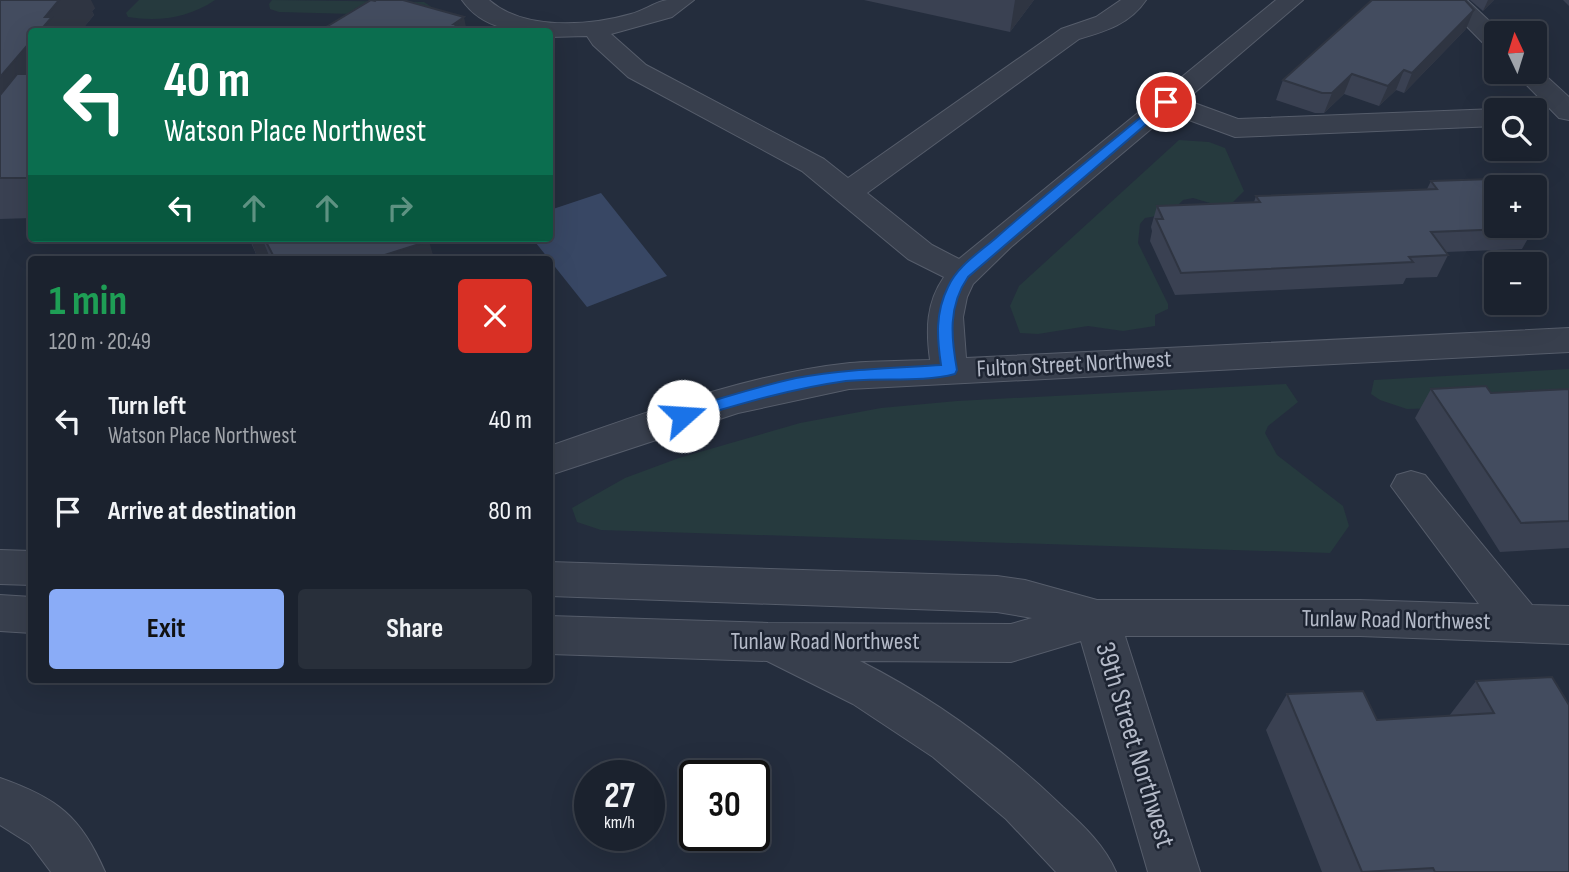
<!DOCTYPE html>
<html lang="en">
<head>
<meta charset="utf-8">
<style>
  :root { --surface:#1b222e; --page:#282f3a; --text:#f1f3f6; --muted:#a0a4aa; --line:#393f4a; --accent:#8aacf7 }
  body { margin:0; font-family:"Sofia Sans Condensed",sans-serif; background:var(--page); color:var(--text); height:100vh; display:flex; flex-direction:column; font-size:26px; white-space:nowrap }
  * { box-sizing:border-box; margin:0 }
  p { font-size:23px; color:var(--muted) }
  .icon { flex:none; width:38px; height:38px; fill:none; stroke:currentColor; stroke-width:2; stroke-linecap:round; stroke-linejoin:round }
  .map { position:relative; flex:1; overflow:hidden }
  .details { position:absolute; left:28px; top:256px; width:525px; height:427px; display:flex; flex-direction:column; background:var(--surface); border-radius:7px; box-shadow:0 7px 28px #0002,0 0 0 2px var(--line) }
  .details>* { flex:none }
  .banner { position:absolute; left:28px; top:28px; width:525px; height:214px; border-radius:7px; box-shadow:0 7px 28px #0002,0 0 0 2px var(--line); background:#0b6e4f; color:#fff; overflow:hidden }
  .needle { width:46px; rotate:356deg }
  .controls { position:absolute; left:1484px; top:21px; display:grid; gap:14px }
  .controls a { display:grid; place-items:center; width:63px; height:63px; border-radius:7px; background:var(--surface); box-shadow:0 7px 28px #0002,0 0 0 2px var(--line); font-size:35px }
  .speed { position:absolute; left:574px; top:760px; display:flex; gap:14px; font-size:35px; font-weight:700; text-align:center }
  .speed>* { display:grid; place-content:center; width:91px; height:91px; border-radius:50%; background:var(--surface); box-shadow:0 7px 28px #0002,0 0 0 2px var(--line); line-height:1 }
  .speed small { font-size:18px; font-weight:400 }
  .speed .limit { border:4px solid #111; border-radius:10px; background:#fff; color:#111 }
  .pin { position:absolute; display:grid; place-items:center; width:60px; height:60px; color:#fff; margin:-30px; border:4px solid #fff; border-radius:50%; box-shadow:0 2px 7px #0007 }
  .me { position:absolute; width:77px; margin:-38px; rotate:71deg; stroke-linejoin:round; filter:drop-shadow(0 0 5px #0008) }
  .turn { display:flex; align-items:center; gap:24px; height:147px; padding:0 21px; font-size:32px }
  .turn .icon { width:91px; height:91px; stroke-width:2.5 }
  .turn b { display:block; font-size:49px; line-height:60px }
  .lanes { display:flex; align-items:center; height:66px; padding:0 21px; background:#0003; justify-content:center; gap:35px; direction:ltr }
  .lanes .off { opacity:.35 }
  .round { display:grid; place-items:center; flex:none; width:74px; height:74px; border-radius:7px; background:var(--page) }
  .head { display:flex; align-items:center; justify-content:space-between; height:119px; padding:0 21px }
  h1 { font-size:42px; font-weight:700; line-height:52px; color:#1e9e55 }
  .cta { display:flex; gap:14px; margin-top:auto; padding:14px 21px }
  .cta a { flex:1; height:80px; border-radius:7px; background:var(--accent); color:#111; font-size:28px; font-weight:700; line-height:80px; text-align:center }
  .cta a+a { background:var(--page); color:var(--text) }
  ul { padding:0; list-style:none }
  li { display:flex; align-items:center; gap:21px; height:91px; padding:0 21px }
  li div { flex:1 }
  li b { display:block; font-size:26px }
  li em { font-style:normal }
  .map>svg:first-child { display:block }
  .green { fill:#263a3e }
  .water { fill:#384764 }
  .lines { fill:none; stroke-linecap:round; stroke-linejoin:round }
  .minor-casing { stroke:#565d6b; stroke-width:2 }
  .minor { fill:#383f4d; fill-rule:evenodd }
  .wall { fill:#3a4152 }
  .shaded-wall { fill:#2f3542 }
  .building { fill:#434c5f; stroke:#2f3542; stroke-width:2 }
  .route { fill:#1a73e8; stroke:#114b97; stroke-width:2 }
  .labels { text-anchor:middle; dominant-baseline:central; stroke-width:5; stroke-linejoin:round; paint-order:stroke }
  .street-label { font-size:24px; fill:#b4bac8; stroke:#1d2432 }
  .near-street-label { font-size:28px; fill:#b4bac8; stroke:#1d2432 }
</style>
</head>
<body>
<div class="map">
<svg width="1569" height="872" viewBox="0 0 1569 872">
  <rect width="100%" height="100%" fill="#242d3d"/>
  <g class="green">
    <path d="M139,0H215C189,18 158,22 128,17L126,13Z"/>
    <path d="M272,0L424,2L467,31H414L353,14L279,12L270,9L269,4Z"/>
    <path d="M1179,140L1209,142L1225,148L1244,191L1227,208L1193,198L1183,200L1169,214L1145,218L1140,224L1138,243L1168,304V309L1155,315V326L1123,331L1088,326L1038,334L1020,333L1010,306L1019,286Z"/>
    <path d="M1569,369V404L1407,409L1380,400L1371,394L1374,380Z"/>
    <path d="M1286,384L1298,402L1268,426L1265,433L1277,455L1343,506L1349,526L1330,553L601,530L577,522L572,508L625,478L679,458L800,423L881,408L957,401Z"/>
  </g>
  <path class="water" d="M601,193L667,276L587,307L532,238H550V210Z"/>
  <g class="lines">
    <defs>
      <g id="minor">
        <path d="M462,0H489C524,31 589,26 631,14C643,11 655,2 667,0C675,0 686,0 694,0L672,17L611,34L646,65L824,159L848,178L1061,29L1096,17L1121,0H1146C1130,24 1106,31 1079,39L867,193L932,245L959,259L1276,0H1303L1186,100L1238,119L1496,109L1499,110H1496V126L1235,137L1170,113L1011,247L973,284L967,297L963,317L966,358L1569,328V352L849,389L738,413L550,475V446C646,413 747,374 850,363C876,361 903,361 930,360C926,330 926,303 944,277L908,259L802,171L628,77L593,45L587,36L550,37V32C516,32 483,30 462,0Z"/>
        <path d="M1441,0H1467L1502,33H1496V50L1487,47Z"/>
        <path d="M1535,66L1569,97V120L1559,118L1514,72H1535Z"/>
        <path d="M1411,471L1425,475L1532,605L1569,606V644L1360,636H1125L1200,872H1148L1081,641L1011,662L860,661C935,699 1002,748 1063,807C1084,826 1105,846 1116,872H1056L1006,819L933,757L853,704L767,661L550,654V616L768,623L1011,624L1032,618L997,612L550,596V562L997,576L1025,580L1097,600H1360L1479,604L1391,486L1397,475Z"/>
        <path d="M0,550L32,551V585L0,584Z"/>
        <path d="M0,595L32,597V633L0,631Z"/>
        <path d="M0,778C57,798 81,816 105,872H51L30,844L0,825Z"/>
      </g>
    </defs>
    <use href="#minor" class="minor-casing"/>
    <use href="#minor" class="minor"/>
  </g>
  <g class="wall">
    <path d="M0,0L95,8L92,11L94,15L80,32H32V218L0,219Z"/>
    <path d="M864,0H1034L1010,32Z"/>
    <path d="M1470,0H1494L1483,11Z"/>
    <path d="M1563,0H1569V6Z"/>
    <path d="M1466,29L1404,93L1396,90L1379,106L1344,94L1324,113H1315L1276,100L1283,80Z"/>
    <path d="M1431,181L1534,228L1522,249L1446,252L1448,255L1437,277L1406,278L1403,284L1175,295L1150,241L1152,231L1151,227L1157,206L1254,202L1256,196L1427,189Z"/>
    <path d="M249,238H427L434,259H270V258L258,259Z"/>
    <path d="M1431,389L1491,393L1569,389V548L1500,552L1415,418Z"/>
    <path d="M1476,681L1569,705V872H1322L1266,730L1287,694L1377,720L1449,716Z"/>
  </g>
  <g class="shaded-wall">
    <path d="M59,0H91L95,8L92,11L94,15L80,32H39L45,17Z"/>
    <path d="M1015,0H1034L1010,32Z"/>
    <path d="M1488,0H1494L1483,11Z"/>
    <path d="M1474,10L1466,29L1404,93L1412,73Z"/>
    <path d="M464,17L467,32H447L454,24Z"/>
    <path d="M32,40V101L0,138V77Z"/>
    <path d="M1404,70L1396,90L1379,106L1388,86Z"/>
    <path d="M1352,74L1344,94L1324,113L1332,93Z"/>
    <path d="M250,238H262L270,258L258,259Z"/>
    <path d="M429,241L434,259H372Z"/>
  </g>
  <g class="building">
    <path d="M0,0H59L45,17H52L39,32H32V40L0,77Z"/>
    <path d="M371,0L375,1L376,0H403L464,17L454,24H458L447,32H318Z"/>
    <path d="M1372,0H1465L1474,10L1412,73L1404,70L1388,86L1352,74L1332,93H1322L1283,80Z"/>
    <path d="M17,74H32V178H0V95Z"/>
    <path d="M1492,179L1498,187H1496V226H1532L1534,228L1431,232L1448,255L1409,257L1413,262L1181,273L1156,219H1163L1157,206L1260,202L1256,196L1437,189L1431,181Z"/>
    <path d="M264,238H427L429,241L372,259H275Z"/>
    <path d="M1486,386L1491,393L1569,389V521L1521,523L1431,389Z"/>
    <path d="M1552,677L1569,705V872H1435L1433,868L1362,872L1287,694L1363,691L1377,720L1494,713L1476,681Z"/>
  </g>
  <path class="route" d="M1162,100L1172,102L968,277C948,306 951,337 957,370L955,374C921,383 881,377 846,381C789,389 737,405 683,421L677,420L675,416L677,412C717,399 756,387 796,378C844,369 893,368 941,365C937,338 935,313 948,287C957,266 980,252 997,237C1050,190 1107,145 1162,100Z"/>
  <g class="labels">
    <g class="street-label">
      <text transform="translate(1074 364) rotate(-3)">Fulton Street Northwest</text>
      <text transform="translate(1396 620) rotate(1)">Tunlaw Road Northwest</text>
      <text x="825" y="641">Tunlaw Road Northwest</text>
    </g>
    <g class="near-street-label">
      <text transform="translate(1135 745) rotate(73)">39th Street Northwest</text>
    </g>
  </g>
</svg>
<div class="controls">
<a><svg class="needle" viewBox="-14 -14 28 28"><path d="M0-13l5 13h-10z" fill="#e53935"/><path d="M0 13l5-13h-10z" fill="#a0a4aa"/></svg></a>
<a><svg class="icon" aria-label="search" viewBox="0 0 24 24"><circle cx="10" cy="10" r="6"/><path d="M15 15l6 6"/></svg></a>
<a>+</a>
<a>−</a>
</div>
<div class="speed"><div>27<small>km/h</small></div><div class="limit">30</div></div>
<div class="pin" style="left:1166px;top:102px;background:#d93025"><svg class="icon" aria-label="arrive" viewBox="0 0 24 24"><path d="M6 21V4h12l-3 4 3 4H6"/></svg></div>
<svg class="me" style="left:683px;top:416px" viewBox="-20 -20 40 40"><circle r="19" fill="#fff"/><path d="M0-13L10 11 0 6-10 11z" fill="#1a73e8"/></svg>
<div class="banner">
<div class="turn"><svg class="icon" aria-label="left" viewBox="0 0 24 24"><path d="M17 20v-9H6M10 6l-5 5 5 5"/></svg><div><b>40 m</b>Watson Place Northwest</div></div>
<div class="lanes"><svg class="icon" aria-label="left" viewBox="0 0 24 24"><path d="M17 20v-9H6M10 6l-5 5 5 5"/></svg><svg class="icon off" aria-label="ahead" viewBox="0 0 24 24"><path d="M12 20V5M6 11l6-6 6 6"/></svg><svg class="icon off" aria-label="ahead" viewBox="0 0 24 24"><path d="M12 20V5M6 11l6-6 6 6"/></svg><svg class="icon off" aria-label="right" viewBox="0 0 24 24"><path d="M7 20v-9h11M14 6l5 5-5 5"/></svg></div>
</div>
<section class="details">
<div class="head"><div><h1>1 min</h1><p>120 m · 20:49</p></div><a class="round" style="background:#d93025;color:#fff"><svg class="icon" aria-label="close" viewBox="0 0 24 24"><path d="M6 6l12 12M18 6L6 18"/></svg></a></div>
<ul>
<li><svg class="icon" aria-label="left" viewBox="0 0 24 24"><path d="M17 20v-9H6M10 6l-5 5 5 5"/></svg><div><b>Turn left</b><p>Watson Place Northwest</p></div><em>40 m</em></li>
<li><svg class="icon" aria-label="arrive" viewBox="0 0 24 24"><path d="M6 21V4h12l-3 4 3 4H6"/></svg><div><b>Arrive at destination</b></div><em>80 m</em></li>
</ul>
<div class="cta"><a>Exit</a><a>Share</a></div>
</section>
</div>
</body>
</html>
